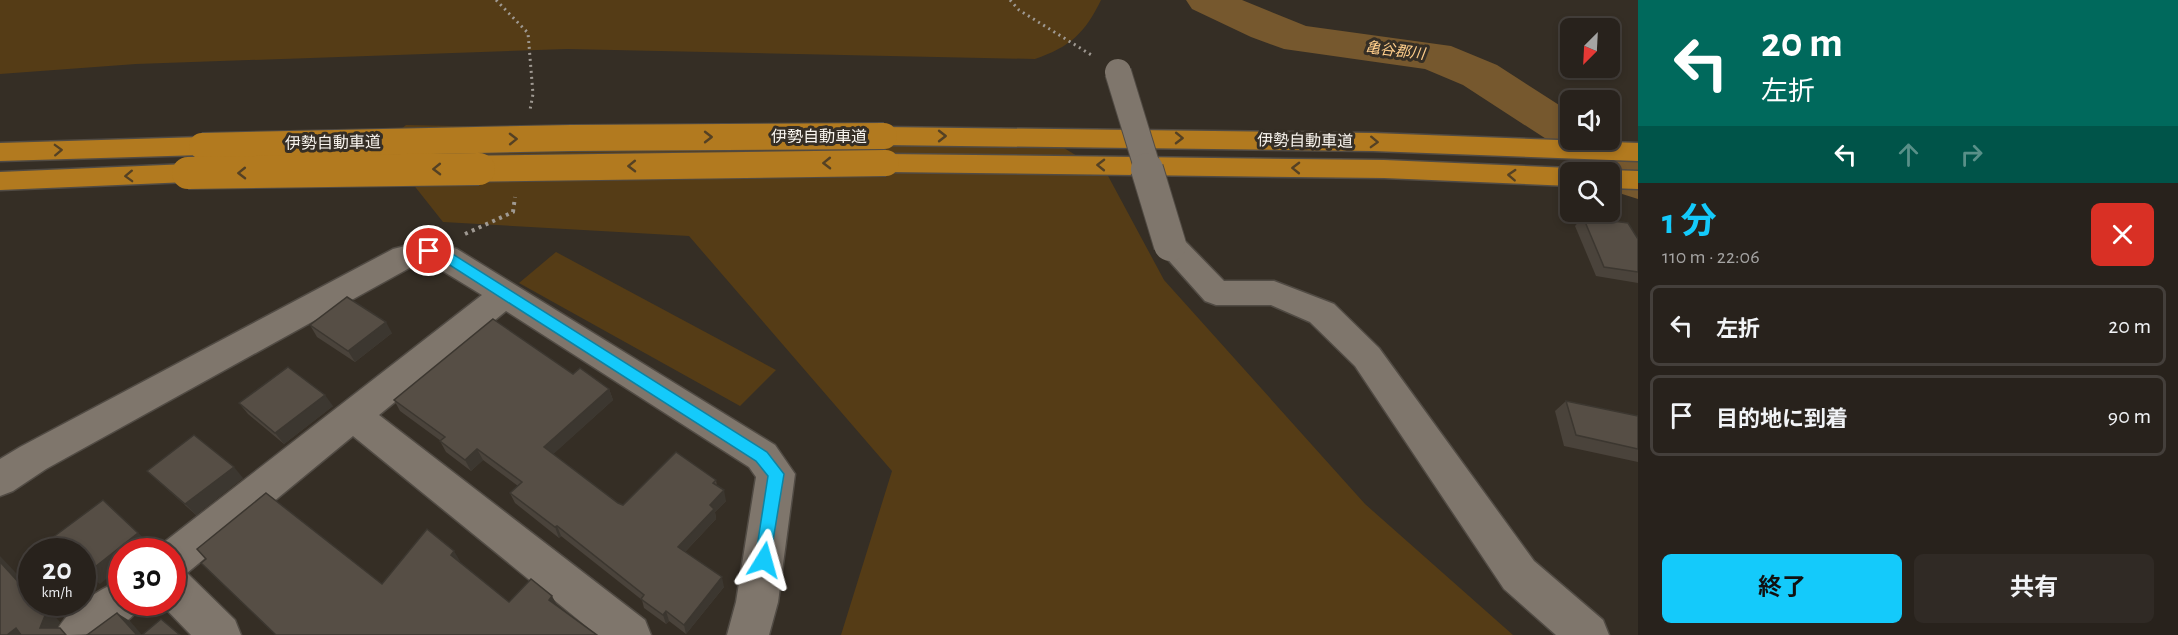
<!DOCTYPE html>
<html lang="ja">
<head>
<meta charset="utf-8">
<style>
  :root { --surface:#28221c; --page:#302a25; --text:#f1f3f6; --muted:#a5a4a3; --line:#443f3b; --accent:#14cafb }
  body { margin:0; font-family:"Alegreya Sans","Noto Sans JP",sans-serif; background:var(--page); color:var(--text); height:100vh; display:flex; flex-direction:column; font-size:22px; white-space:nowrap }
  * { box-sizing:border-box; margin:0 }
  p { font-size:20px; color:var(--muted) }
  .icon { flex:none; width:33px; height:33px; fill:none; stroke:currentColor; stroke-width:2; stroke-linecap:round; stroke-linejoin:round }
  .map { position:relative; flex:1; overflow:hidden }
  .sheet { display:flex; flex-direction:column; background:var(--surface); width:540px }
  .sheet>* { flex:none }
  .hud { background:#00695c; color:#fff; overflow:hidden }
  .needle { width:39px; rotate:204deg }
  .buttons { position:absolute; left:1560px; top:18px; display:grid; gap:12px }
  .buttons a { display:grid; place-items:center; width:60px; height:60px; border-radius:9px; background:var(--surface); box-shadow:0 3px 9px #0003,0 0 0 2px var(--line); font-size:30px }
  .speed { position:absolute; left:18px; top:538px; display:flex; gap:12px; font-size:30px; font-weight:700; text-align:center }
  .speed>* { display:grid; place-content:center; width:78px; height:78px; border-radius:50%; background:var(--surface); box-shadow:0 3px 9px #0003,0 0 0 2px var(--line); line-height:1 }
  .speed small { font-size:15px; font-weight:400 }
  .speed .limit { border:9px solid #d22; background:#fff; color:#111 }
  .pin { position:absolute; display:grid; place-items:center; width:51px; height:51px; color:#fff; margin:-26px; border:3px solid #fff; border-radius:50%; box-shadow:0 2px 6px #0007 }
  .me { position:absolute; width:66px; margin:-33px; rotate:8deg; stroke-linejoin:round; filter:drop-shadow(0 0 4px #0008) }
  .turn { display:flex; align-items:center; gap:21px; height:126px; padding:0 24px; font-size:27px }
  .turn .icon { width:78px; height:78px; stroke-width:2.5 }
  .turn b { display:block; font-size:42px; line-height:51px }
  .lanes { display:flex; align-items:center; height:57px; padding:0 24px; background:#0003; justify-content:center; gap:30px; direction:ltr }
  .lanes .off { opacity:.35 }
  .round { display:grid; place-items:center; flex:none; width:63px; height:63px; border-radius:9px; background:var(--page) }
  .summary { display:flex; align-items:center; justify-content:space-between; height:102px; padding:0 24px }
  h1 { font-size:36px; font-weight:700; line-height:45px; color:var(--accent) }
  .primary-button { display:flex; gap:12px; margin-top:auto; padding:12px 24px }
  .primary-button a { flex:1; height:69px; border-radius:9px; background:var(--accent); color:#111; font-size:24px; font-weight:700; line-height:69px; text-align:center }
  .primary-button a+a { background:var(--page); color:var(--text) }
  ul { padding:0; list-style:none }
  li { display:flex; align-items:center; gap:18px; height:81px; margin:0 12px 9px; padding:0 12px; border:3px solid var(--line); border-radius:9px }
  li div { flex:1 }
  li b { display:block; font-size:22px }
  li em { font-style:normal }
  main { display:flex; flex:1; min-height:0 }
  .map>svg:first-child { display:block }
  .green { fill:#553c16 }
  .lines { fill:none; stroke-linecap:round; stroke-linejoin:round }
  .river { fill:#76582e; fill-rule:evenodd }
  .street-casing { stroke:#514b44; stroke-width:3 }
  .highway-casing { stroke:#514b44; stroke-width:3 }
  .path-far1 { stroke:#9f9992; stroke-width:3; stroke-dasharray:2 4; stroke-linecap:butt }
  .path { stroke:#9f9992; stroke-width:4; stroke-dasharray:3 4.5; stroke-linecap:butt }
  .street { fill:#7f766c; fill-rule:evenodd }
  .highway { fill:#b27a1f; fill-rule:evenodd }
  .street-bridge-far1-casing { stroke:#514b44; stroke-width:28; stroke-linecap:butt }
  .street-bridge-casing { stroke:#514b44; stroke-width:34; stroke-linecap:butt }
  .highway-bridge-far1-casing { stroke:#514b44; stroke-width:28; stroke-linecap:butt }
  .highway-bridge-casing { stroke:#514b44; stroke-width:34; stroke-linecap:butt }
  .street-bridge-far1 { stroke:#7f766c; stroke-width:26 }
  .street-bridge { stroke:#7f766c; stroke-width:32 }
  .highway-bridge-far1 { stroke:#b27a1f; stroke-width:26 }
  .highway-bridge { stroke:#b27a1f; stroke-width:32 }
  .wall { fill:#4a433b }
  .shaded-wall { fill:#3c3730 }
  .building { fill:#564e45; stroke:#3c3730; stroke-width:1.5 }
  .oneway { stroke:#544124 }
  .route { fill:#14cafb; stroke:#0d83a3; stroke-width:1.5 }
  .labels { text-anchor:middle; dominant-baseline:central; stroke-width:6; stroke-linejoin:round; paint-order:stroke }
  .far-water-label { font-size:15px; font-style:italic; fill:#fecd8a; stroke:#352e25 }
  .street-label { font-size:16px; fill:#f8f4ee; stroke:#352e25 }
</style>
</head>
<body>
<main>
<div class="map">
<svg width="1638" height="635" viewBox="0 0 1638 635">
  <rect width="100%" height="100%" fill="#352e25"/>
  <g class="green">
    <path d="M0,0H1101C1085,33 1070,47 1035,59L567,49L136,64L0,74Z"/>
    <path d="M406,125L882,135L1059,145L1107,174L1164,280L1365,504L1513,635H841L892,471L689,236L443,222L382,145Z"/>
    <path d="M556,252L776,370L740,406L519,283Z"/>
  </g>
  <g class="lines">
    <path class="river" d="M1186,0H1242L1306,26L1451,46L1497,65L1570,112V140L1610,137L1638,156V199L1619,193L1610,187V172H1590L1557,146L1463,85L1425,69L1284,49L1251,37L1192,9Z"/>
    <defs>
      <g id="street">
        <path d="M1170,234L1181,237L1224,281H1274L1334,304L1379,348L1534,561L1603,620L1609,635H1556L1504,589L1355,366L1310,322L1271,305H1216L1205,301L1155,245L1159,237Z"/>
        <path d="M429,240L457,249L775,445L795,474L778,602L769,635H727L736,602L756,477L749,467L506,311L379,415L645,620L651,635H597L353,436L187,573L235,620L241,635H191L160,603H172V552H155L158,547L482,295L428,262L413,266L46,469L13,491L0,496V459L20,447L393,249Z"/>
        <path d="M122,580V603H142C125,635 90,635 55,635C65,610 97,590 122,580Z"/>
      </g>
      <g id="highway">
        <path d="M884,127L1373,133L1638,143V161L1373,151L884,145L874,142L870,136L874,130Z"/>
        <path d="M202,137L212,140L216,146L212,152L202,155L0,161V143Z"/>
        <path d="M886,154L1384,160L1570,168L1581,172H1570V186L1384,178L886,172L876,169L872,163L876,157Z"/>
        <path d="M188,164L198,166L202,173L198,180L188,182L0,190V172Z"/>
        <path d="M1610,170L1638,171V189L1610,188V172H1600Z"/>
      </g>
    </defs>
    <use href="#street" class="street-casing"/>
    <use href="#highway" class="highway-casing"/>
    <g class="path-far1">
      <path d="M496,0L528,33L533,94L530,110"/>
      <path d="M1010,0L1019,10L1093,56"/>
    </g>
    <path class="path" d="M465,234L513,212L515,197"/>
    <use href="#street" class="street"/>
    <use href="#highway" class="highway"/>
    <defs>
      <path id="street-bridge-far1" d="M1118,72L1148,170"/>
      <path id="street-bridge" d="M1147,169L1170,245"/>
      <g id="highway-bridge-far1">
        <path d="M202,146L571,138L884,136"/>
        <path d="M374,170L886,163"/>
      </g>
      <path id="highway-bridge" d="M188,173L479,169"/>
    </defs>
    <use href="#street-bridge-far1" class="street-bridge-far1-casing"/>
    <use href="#street-bridge" class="street-bridge-casing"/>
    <use href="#highway-bridge-far1" class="highway-bridge-far1-casing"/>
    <use href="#highway-bridge" class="highway-bridge-casing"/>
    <use href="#street-bridge-far1" class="street-bridge-far1"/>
    <use href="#street-bridge" class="street-bridge"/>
    <use href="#highway-bridge-far1" class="highway-bridge-far1"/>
    <use href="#highway-bridge" class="highway-bridge"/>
  </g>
  <g class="wall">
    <path d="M1583,217L1638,239V283L1596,276L1575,226Z"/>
    <path d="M310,325L392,333L355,362L317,337Z"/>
    <path d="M609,389L613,400L553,454L618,503L623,505L716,480L717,486L726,501L715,512L716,519L685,552L724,587L686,634L669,621L666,624L644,608L642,600L561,536L559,538L515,503L510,493L518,486L483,460L471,471L446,452L440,441H441L400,411L394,400Z"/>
    <path d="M1566,401L1638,416V462L1564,446L1555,411Z"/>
    <path d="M239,403L333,406L284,444L248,414Z"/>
    <path d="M147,471L243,478L196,515Z"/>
  </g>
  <g class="shaded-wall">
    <path d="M386,322L392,333L355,362L348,351Z"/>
    <path d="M609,389L613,400L549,458L544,447Z"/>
    <path d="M325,395L333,406L284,444L275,433Z"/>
    <path d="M477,449L483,460L471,471L465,460Z"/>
    <path d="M234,467L243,478L196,515L185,504Z"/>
    <path d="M724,490L726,501L715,512L716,519L680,557L678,547L710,505Z"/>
    <path d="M103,500L150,544L140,552H122V566L100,584L86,574Z"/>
    <path d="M557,526L561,536L559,538L555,527Z"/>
    <path d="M454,551L460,561L457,565L451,555Z"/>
    <path d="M0,556L32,590V597L0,562Z"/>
    <path d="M722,577L724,587L686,634L684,625Z"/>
    <path d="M552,596L557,605L549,600Z"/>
    <path d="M37,603H43L60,622L54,635L40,628Z"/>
    <path d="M666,611L669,621L666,624L663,615Z"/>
    <path d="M117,613L130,621L142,635H137Z"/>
    <path d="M16,628L26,635H7Z"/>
  </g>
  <g class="building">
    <path d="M1583,217L1628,223L1638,239V272L1604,267Z"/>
    <path d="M347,297L386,322L348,351L310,325Z"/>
    <path d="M493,319L573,374L580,368L609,389L544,447L618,503L623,505L676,452L716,480L713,483L724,490L710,505L714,509L678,547L722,577L684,625L666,611L663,615L641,599L644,595L557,526L555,527L510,493L522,482L477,449L465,460L440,441L445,437L394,400Z"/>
    <path d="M288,367L325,395L275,433L239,403Z"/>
    <path d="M1566,401L1638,416V449L1576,435Z"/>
    <path d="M194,435L234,467L185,504L147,471Z"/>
    <path d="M266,493L382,584L427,529L454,551L451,555L509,602L531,579L552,596L549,600L597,635H276L201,563L206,559L197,549Z"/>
    <path d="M103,500L138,533L86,574L82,570V552H66L52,538Z"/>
    <path d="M0,562L32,597V603H37L46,613L40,628H60L66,635H21L16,628L7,635H0Z"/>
    <path d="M117,613L137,635H87Z"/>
    <path d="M161,619L180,635H142Z"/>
  </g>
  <defs><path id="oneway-chevron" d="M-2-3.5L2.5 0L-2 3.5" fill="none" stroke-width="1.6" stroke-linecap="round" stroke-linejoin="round" transform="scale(1.5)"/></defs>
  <g class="oneway">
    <use href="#oneway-chevron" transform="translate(942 136)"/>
    <use href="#oneway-chevron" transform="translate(708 137)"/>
    <use href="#oneway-chevron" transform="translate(1179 138) rotate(1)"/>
    <use href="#oneway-chevron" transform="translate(513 139) rotate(-1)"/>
    <use href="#oneway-chevron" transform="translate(1374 142) rotate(2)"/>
    <use href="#oneway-chevron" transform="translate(58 150) rotate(-2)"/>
    <use href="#oneway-chevron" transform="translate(827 163) rotate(179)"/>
    <use href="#oneway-chevron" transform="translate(1101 165) rotate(-179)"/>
    <use href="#oneway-chevron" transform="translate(632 166) rotate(179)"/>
    <use href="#oneway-chevron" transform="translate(1296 168) rotate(-179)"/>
    <use href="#oneway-chevron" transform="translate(437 169) rotate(179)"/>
    <use href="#oneway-chevron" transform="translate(242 173) rotate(179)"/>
    <use href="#oneway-chevron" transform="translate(1512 175) rotate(-177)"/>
    <use href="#oneway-chevron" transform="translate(129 176) rotate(178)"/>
  </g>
  <path class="route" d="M429,246L451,253L767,452L784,474L769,565L764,567L758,565L755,560L768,476L756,461L442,260L424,254L422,251Z"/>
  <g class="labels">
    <g class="far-water-label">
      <text transform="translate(1395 51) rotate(7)">亀谷郡川</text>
    </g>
    <g class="street-label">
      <text x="819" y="137">伊勢自動車道</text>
      <text transform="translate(1305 141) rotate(1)">伊勢自動車道</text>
      <text transform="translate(333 143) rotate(-1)">伊勢自動車道</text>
    </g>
  </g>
</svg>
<div class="buttons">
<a><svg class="needle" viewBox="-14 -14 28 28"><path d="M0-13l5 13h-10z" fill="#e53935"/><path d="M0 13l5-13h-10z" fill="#a5a4a3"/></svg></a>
<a><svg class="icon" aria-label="sound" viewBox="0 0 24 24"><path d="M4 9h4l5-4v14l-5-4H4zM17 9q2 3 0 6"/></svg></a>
<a><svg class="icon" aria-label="search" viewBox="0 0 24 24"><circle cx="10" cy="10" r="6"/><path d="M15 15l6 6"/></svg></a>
</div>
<div class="speed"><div>20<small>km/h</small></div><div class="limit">30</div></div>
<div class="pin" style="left:429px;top:251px;background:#d93025"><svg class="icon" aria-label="arrive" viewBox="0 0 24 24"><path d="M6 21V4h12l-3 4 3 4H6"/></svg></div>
<svg class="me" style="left:764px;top:560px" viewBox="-20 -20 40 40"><path d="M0-17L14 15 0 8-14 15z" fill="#14cafb" stroke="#fff" stroke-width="4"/></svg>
</div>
<section class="sheet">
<div class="hud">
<div class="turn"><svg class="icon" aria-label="left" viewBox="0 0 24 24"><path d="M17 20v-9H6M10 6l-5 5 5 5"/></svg><div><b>20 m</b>左折</div></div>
<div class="lanes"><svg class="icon" aria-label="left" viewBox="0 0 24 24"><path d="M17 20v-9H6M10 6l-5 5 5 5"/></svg><svg class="icon off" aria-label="ahead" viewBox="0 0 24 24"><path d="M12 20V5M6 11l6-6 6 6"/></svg><svg class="icon off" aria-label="right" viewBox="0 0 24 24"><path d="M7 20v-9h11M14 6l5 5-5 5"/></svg></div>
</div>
<div class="summary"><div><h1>1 分</h1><p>110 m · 22:06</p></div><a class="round" style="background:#d93025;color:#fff"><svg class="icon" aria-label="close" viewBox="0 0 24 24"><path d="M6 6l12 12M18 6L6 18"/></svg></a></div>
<ul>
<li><svg class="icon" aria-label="left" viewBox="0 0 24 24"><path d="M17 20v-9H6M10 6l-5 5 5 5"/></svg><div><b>左折</b></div><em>20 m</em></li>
<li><svg class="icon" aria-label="arrive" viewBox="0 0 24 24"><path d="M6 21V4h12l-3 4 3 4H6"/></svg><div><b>目的地に到着</b></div><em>90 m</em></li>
</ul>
<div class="primary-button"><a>終了</a><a>共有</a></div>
</section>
</main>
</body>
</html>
